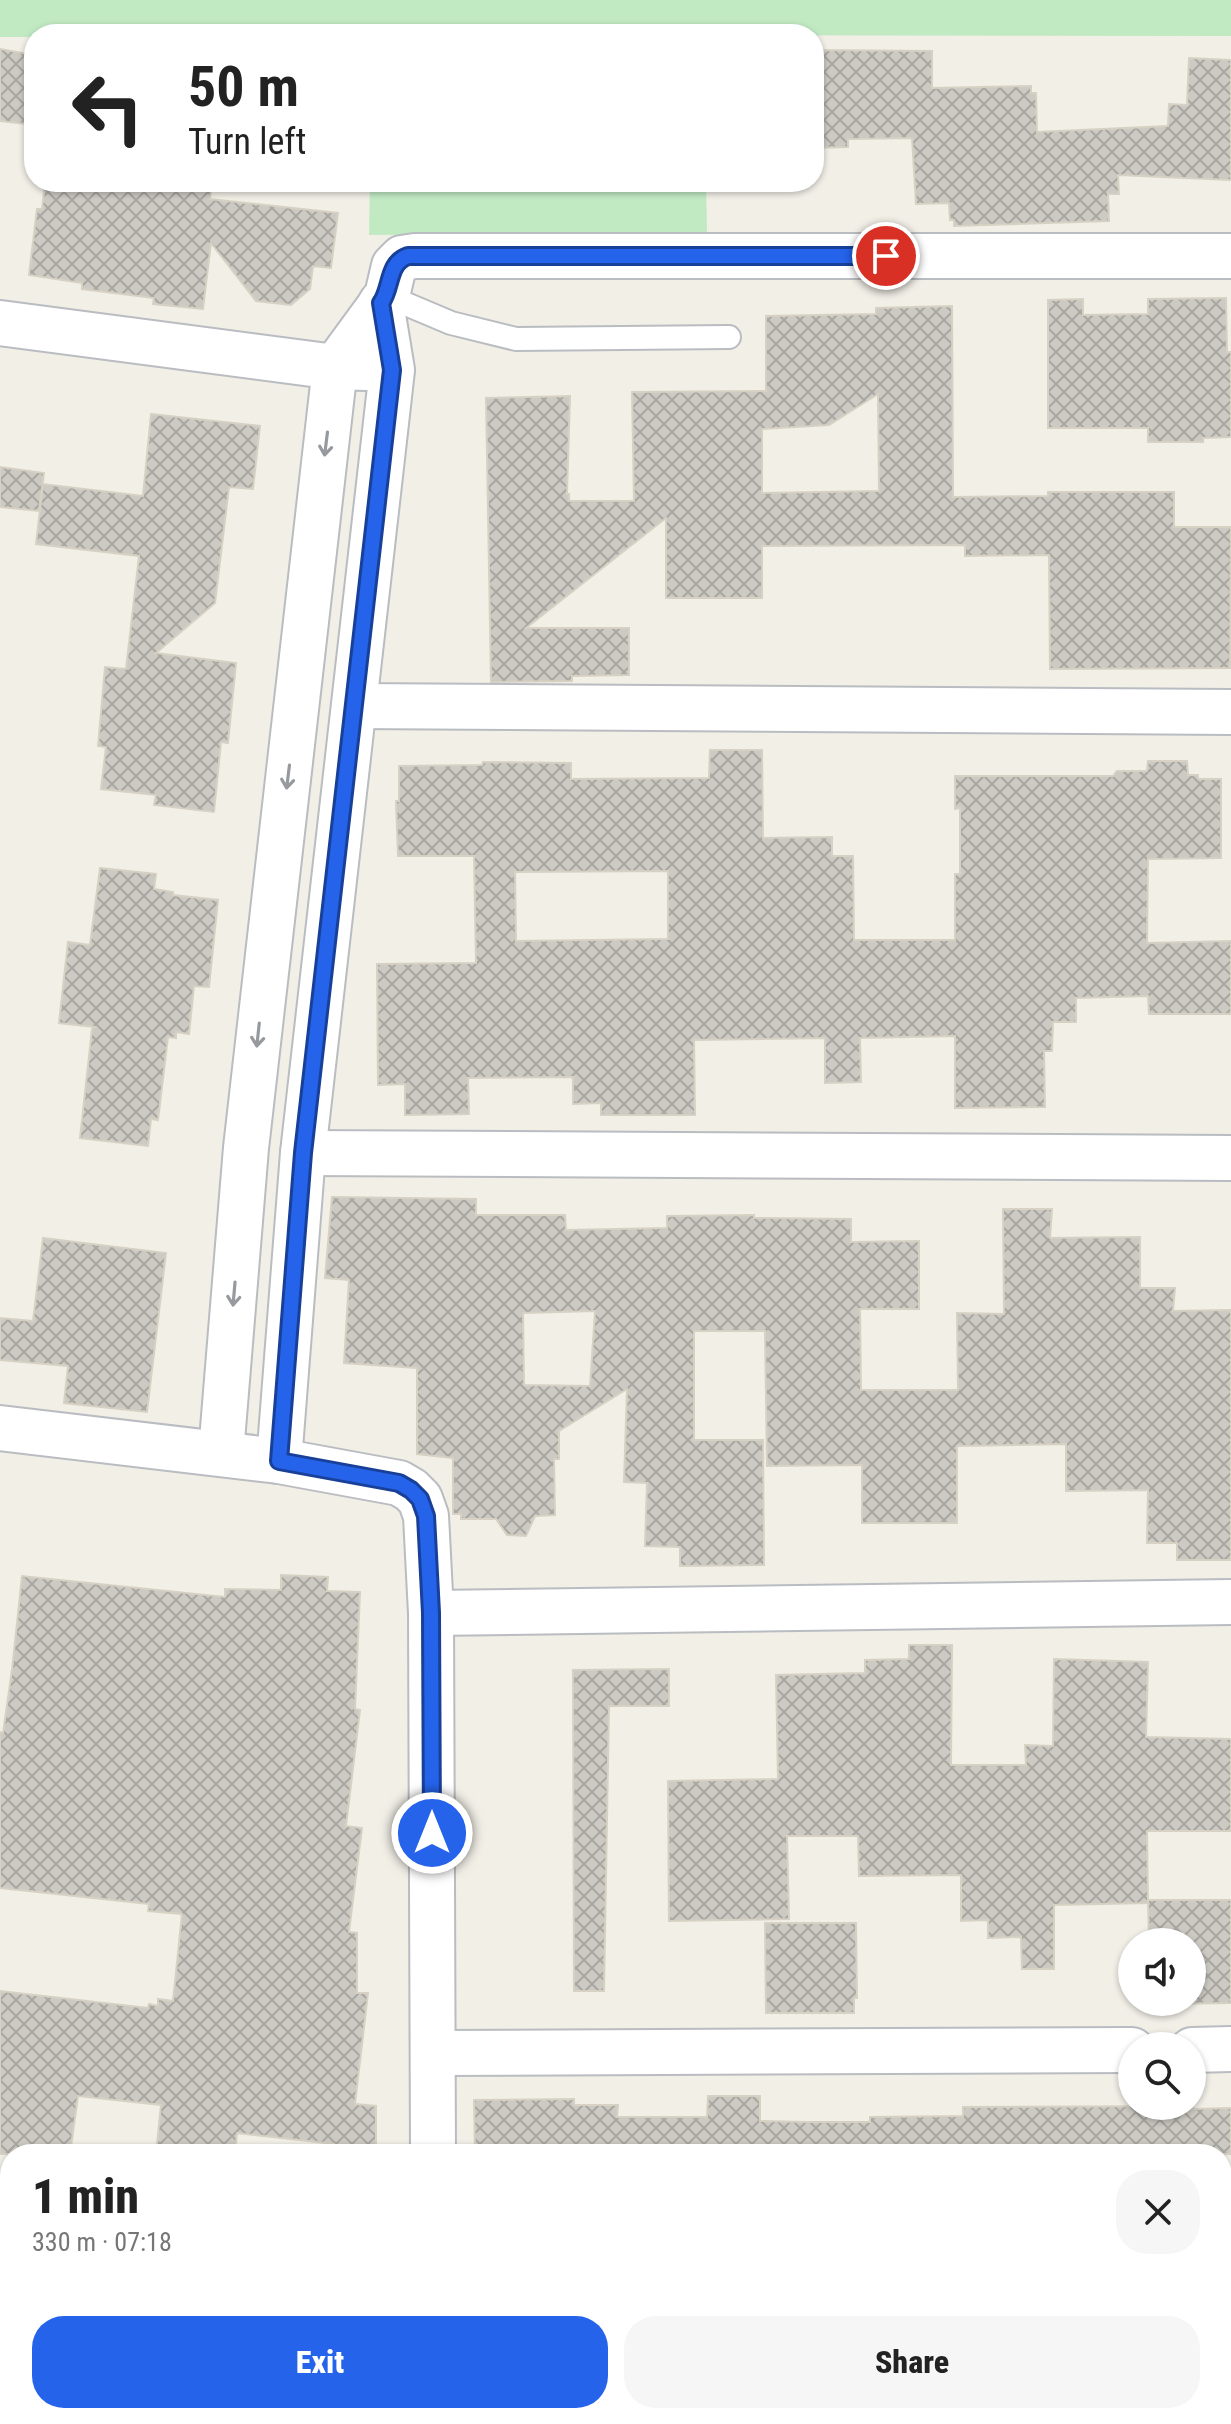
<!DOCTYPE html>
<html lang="en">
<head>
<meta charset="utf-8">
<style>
  :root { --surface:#fff; --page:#f6f6f6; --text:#222; --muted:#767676; --accent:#2563eb }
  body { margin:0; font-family:"Roboto Condensed",sans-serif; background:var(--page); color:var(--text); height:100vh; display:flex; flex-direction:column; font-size:30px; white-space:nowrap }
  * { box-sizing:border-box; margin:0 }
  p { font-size:26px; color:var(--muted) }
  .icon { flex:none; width:44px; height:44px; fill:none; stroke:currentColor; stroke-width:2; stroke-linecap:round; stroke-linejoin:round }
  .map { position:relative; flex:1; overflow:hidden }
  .sheet { position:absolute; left:0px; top:2144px; width:1232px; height:280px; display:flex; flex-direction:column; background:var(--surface); border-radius:32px 32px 0 0; box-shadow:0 2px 6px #0004 }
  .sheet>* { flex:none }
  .banner { position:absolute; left:24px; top:24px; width:800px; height:168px; border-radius:32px; box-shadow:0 2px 6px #0004; background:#fff; color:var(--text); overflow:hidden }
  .fabs { position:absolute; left:1118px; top:1928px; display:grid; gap:16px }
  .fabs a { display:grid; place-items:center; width:88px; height:88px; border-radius:50%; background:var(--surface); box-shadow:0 2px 6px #0004; font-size:40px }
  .pin { position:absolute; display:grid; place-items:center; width:68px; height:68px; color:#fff; margin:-34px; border:4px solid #fff; border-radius:50%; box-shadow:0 2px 8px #0007 }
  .me { position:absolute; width:88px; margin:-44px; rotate:0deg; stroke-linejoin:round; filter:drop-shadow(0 0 6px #0008) }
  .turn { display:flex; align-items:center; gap:28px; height:168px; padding:0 32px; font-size:36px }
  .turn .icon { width:104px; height:104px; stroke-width:2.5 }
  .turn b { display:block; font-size:56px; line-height:68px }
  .round { display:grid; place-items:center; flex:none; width:84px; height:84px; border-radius:32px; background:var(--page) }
  .overview { display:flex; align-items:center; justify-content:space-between; height:136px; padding:0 32px }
  h1 { font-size:48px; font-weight:800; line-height:60px }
  .action { display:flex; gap:16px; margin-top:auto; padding:16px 32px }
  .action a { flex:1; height:92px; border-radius:32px; background:var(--accent); color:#fff; font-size:32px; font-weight:800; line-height:92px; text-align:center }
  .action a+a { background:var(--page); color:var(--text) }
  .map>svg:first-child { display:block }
  .green { fill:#c1eac3 }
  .building { fill:url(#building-cross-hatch); stroke:#d7d1c4; stroke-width:2; fill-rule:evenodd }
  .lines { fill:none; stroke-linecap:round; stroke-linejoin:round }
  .service-casing { stroke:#b9bcc1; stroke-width:26 }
  .minor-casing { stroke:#b9bcc1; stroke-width:48 }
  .service { stroke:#fff; stroke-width:22 }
  .minor { stroke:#fff; stroke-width:44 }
  .oneway { stroke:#96999d }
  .route-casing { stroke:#184099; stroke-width:20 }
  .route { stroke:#2563eb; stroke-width:14 }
</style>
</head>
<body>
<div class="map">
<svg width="1231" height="2424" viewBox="0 0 1231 2424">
  <defs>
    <pattern id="building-cross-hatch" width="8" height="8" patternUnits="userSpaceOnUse" patternTransform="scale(2)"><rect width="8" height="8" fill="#cccac3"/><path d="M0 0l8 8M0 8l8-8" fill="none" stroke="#a9a7a2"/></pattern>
  </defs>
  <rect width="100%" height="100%" fill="#f1efe6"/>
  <g class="green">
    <path d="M0,0H1231V36L34,34V37H0Z"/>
    <path d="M370,182H706L707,232L369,235Z"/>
  </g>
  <g class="building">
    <path d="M0,49L34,55V125L0,121Z"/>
    <path d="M814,50L932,51V88L1031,86V93H1036L1037,132L1168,126L1169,104L1187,105L1189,58L1231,60V180L1118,175L1119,194H1108L1109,221L954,226V220H950L949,203L916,204L912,138L848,139V147L814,148Z"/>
    <path d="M45,182H212L210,199L338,213L331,268L313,266L310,289L291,305L256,301L211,243L203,309L153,304L154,298L82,289V283L29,275L37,209H42Z"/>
    <path d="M1226,298L1227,352H1231V437L1203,438V442H1148V428H1048V300L1083,299V315L1148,314V299Z"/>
    <path d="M952,306L953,497L1048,496V492H1174V527H1231L1230,668L1050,669L1049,555L965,556V545L762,546V598H666V518L526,628H629V675L572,676V681L491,682L486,398L570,396L567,494H569V501H634L632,392L766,391V316L876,314V308ZM878,394L879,491L762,493V429L829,425Z"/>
    <path d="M151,414L260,426L253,489L229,487L215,603L156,653L236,663L228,743L221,742L214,812L154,805L156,795L101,789L106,747L98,746L105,667L126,669L139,556L36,544L43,484L143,496Z"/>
    <path d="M0,467L44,473L39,511L0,507Z"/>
    <path d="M710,750H762L763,838L832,837V856H853L854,940H955V874H960V808L955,809V776H1113L1117,771H1147L1148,761H1187L1188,775H1198V779H1221V858L1148,859L1147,943L1231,941V1014H1149L1148,996L1076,998V1022H1053L1052,1051H1044L1045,1107L955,1108V1036L860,1038L861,1082L825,1083V1038L694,1040L695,1115H601V1103L573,1104V1077L468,1078L469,1114L405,1115V1084L378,1085L377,964L476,963L474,856H398L396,801H399V766L482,765L483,762L571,763V779L709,778ZM668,871V939L516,941L515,872Z"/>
    <path d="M100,868L156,874L154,889L173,892V895L218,900L209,987L194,986L189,1034L176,1032V1038L168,1037L158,1120L151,1119L148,1146L80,1138L92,1029L95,1027L59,1023L68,942L90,945Z"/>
    <path d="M332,1197L476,1199V1215H565L566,1230L667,1228V1216L754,1215V1218L851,1219V1242L919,1241V1309H860L861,1390H958L957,1313L1004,1314L1003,1209H1052L1050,1238L1140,1237V1288H1175L1173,1311L1231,1310V1560H1177V1543H1147L1148,1490L1066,1491V1444L957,1446V1523H862V1465L767,1466L765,1331H694V1440H763L764,1565L680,1566V1547L645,1546L647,1483L624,1482L627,1389L559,1431V1459H554L555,1515L535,1516L526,1536L507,1535L496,1519H461V1514H453V1458L417,1454V1368L344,1363L349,1280L325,1278ZM595,1311L590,1386L524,1385L523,1313Z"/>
    <path d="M43,1238L166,1253L147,1412L64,1403L68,1366L0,1360V1318L33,1321Z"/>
    <path d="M281,1575L328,1577L327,1591L360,1592L355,1709L360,1710L346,1826L362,1828L349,1932L357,1933V1993H368L355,2104L376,2106V2154L333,2151L334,2144L237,2133L235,2154H156L161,2105L78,2096L70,2154H0V1991L148,2008L149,2004L158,2006V1999L173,2001L182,1914L148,1911L149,1904L0,1888V1732L3,1733L12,1670L22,1576L225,1597V1589L281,1590Z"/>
    <path d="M909,1645H952L951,1765H1026L1025,1745L1053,1746L1054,1659L1148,1662L1146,1737L1231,1739V1831H1147L1148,1903L1054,1905V1969H1022L1021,1937L988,1938V1920L961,1921V1875L859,1876L858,1836H787L789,1919L669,1921L668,1781L778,1779L776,1675L865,1673V1660L909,1659Z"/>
    <path d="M669,1669V1706H609L604,1991H574L573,1670Z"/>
    <path d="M1148,1900H1231V2003L1167,2004L1192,2002V1942H1149Z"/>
    <path d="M765,1923H856L857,1998H854V2013H766Z"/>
    <path d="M708,2096H760V2121L806,2122H870V2117L963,2116V2107L1193,2106V2109L1231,2108V2154H475L474,2100L574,2099V2105H618L617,2117H707Z"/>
  </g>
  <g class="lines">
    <defs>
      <path id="service" d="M387,296L451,323L516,339L729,337"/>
      <g id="minor">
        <path d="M0,323L335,367L366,368"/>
        <path d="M354,706L1231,712"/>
        <path d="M303,1153L1231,1158"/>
        <path d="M0,1428L279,1461L399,1483L411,1490L420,1499L426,1516L431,1613L433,2154"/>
        <path d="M221,1453L246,1148L335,367L387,296L394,266L402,258L415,256H1231"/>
        <path d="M279,1461L303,1153L392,370L381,303"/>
        <path d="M431,1613L1231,1602"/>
        <path d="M1192,2050L1231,2049"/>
        <path d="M433,2053L1132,2050"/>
        <path d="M18,2414L95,2424"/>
        <path d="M434,2414V2424"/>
      </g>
    </defs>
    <use href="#service" class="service-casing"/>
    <use href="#minor" class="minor-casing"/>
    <use href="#service" class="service"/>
    <use href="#minor" class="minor"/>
  </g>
  <defs><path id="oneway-shaft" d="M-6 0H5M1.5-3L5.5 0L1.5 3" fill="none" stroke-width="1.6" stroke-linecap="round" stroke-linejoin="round" transform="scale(2)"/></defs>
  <g class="oneway">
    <use href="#oneway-shaft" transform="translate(326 444) rotate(97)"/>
    <use href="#oneway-shaft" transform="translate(288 777) rotate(97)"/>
    <use href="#oneway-shaft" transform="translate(258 1035) rotate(96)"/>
    <use href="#oneway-shaft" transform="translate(234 1294) rotate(95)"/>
  </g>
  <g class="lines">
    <defs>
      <path id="route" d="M432,1833L431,1613L426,1516L420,1499L411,1490L399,1483L279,1461L303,1153L392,370L381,303C392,288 387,263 408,256H886"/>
    </defs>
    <use href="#route" class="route-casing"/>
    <use href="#route" class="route"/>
  </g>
</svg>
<div class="fabs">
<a><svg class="icon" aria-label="sound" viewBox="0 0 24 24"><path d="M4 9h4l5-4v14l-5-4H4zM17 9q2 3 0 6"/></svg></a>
<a><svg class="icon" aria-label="search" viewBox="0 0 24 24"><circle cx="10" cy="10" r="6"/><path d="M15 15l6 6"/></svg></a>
</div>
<div class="pin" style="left:886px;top:256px;background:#d93025"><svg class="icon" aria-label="arrive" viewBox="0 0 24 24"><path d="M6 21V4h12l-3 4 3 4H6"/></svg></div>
<svg class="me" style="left:432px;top:1833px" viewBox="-20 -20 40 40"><circle r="17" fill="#2563eb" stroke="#fff" stroke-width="3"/><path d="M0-11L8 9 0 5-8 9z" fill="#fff"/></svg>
<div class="banner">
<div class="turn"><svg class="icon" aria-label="left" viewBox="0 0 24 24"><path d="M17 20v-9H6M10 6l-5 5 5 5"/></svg><div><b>50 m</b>Turn left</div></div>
</div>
<section class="sheet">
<div class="overview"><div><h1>1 min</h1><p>330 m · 07:18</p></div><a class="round"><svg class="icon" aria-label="close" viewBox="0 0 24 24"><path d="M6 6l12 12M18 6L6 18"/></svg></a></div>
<div class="action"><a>Exit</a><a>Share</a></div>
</section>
</div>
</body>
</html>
